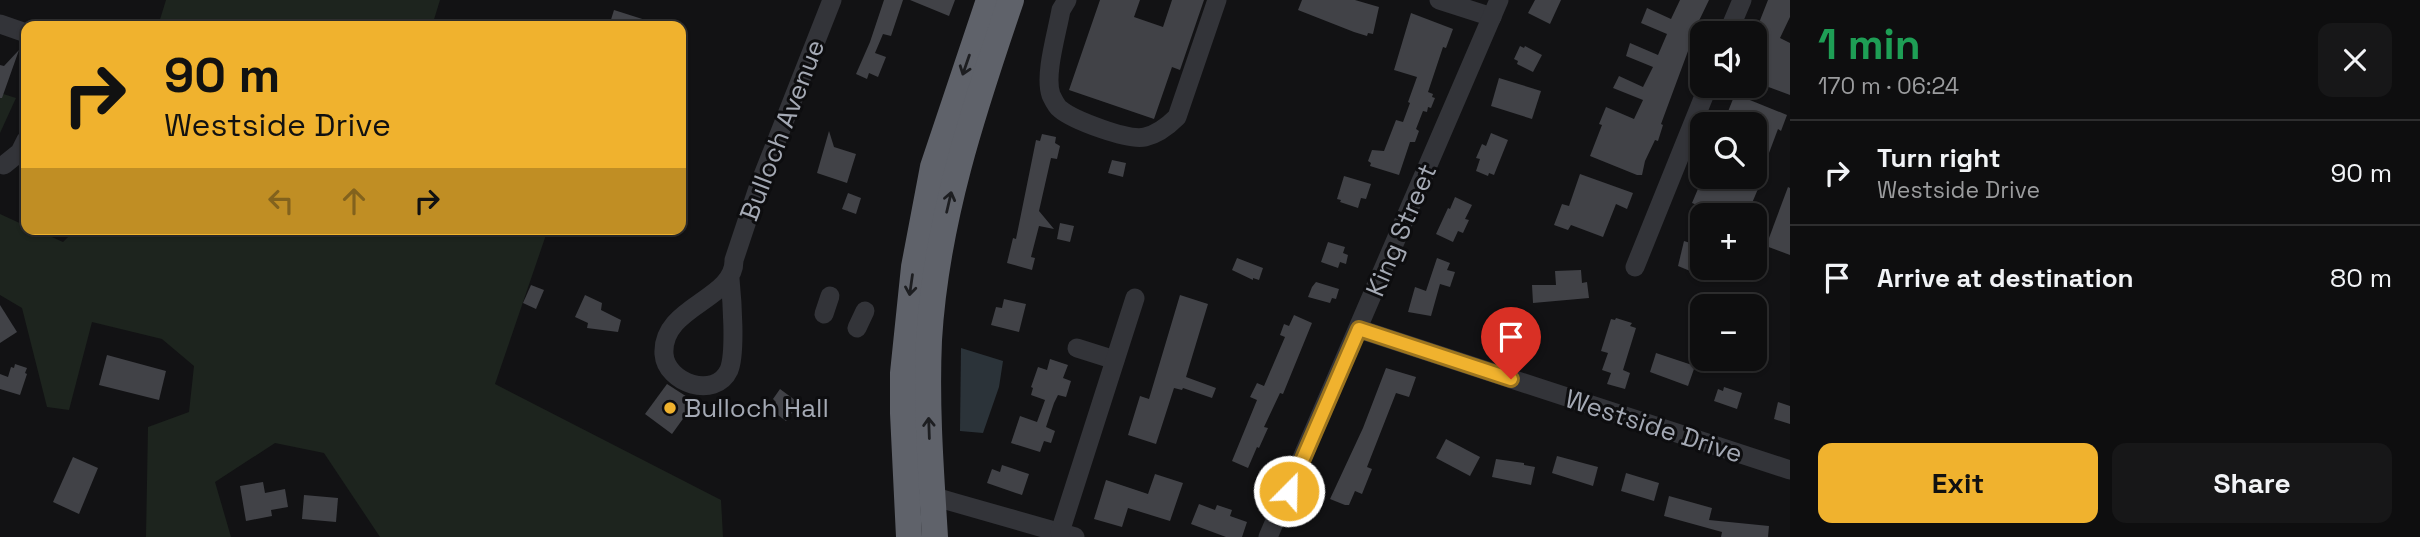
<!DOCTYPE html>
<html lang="en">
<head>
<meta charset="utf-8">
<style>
  :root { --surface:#0e0e0f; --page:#171718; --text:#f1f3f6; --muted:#9b9c9e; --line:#2e2e2f; --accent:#f0b22e }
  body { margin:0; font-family:"Space Grotesk",sans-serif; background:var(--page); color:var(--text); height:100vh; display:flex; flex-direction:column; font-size:26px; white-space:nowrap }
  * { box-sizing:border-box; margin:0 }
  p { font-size:23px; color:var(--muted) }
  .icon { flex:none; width:38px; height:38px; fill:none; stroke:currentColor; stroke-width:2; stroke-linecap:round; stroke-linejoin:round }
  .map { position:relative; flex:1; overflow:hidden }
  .details { display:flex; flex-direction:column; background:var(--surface); width:630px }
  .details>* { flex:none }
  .top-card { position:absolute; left:21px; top:21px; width:665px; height:214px; border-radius:14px; box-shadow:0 2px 5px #0004,0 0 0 2px var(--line); background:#f0b22e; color:#111; overflow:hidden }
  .fabs { position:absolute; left:1690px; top:21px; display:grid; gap:14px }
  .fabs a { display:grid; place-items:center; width:77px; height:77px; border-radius:14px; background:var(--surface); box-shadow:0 2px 5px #0004,0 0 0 2px var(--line); font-size:35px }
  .pin { position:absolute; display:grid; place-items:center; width:60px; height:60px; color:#fff; margin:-72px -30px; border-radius:50% 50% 50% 0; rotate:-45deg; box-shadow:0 0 7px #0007 }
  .pin .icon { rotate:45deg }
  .me { position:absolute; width:77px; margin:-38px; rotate:23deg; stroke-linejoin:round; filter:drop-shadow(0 0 5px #0008) }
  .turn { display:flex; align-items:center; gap:24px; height:147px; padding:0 28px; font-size:32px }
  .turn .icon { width:91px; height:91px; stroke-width:2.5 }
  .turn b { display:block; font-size:49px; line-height:60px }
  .lanes { display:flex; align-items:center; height:66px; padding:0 28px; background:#0003; justify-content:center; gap:35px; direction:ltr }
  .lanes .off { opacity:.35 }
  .round { display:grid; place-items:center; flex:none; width:74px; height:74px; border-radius:14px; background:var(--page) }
  .summary { display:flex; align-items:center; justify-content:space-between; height:119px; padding:0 28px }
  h1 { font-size:42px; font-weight:700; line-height:52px; color:#1e9e55 }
  .primary-button { display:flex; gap:14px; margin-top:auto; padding:14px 28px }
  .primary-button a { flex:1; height:80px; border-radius:14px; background:var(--accent); color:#111; font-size:28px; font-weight:700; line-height:80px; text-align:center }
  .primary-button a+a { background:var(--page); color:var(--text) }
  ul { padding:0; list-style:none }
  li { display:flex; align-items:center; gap:21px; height:105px; padding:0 28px; border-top:2px solid var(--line) }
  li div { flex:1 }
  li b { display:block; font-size:26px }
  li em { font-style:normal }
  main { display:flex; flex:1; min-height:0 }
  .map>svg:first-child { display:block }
  .green { fill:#1d241e }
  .water { fill:#2b3339 }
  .building { fill:#414247 }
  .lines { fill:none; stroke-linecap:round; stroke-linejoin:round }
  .minor { stroke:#333439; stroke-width:19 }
  .highway { stroke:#5f626a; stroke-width:26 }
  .oneway { stroke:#1d1e21 }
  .route-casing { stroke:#9c741e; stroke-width:18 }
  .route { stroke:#f0b22e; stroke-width:12 }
  .poi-dot { fill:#f0b22e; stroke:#0d0d0f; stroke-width:2.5 }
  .labels { text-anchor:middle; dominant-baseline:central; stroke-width:6; stroke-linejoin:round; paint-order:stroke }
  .street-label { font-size:26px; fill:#a4a9b4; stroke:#0d0d0f }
  .poi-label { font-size:26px; fill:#a4a9b4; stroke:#0d0d0f; text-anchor:start }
</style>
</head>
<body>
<main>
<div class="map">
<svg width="1790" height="537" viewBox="0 0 1790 537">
  <rect width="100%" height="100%" fill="#121214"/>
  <g class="green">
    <path d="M166,0H440L432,26H158Z"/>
    <path d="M0,93L16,98L0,133Z"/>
    <path d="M0,214L26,226V229H34L63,242L76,229H548L495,384L721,500L723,537H380L324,453L275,443L215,482L231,537H146L148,427L189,412L194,366L162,339L92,322L69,410L47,407L22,308L0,295Z"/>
  </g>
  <path class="water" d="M961,348L1003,361L999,387L983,433L960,431Z"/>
  <g class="building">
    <path d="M884,0H903L891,36L883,34L875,53L886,57L878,77L869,73L867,79L856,74L870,42Z"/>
    <path d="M910,0H955L949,16Z"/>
    <path d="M1100,0H1140L1134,17L1163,27L1172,0H1204L1180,70L1172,67L1154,119L1069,90Z"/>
    <path d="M1302,0H1355L1379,7L1373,34L1368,33L1367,36L1354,32L1298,10Z"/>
    <path d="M1535,0H1561L1550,24L1528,13Z"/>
    <path d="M1680,0H1709L1696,27L1701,29L1694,45L1691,43L1661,124L1663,125L1658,141L1655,140L1645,161L1642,175H1637L1590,156L1602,125L1599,124L1606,107L1634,119L1643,100L1613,88L1619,76L1643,87L1653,67L1626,56L1630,43L1658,55L1667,34L1641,23L1647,8L1671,19Z"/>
    <path d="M1768,0H1790V17L1780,38L1790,43V95L1755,82V33Z"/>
    <path d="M614,10L658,24V26H609Z"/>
    <path d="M1411,13L1453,29L1446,48L1443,47L1428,92L1433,94L1432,97L1435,98L1431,108L1428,107L1427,112L1423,111L1416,129L1419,131L1415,142H1410L1399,175L1370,166L1371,163L1368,161L1372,150L1384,151L1396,120L1403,122L1410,103L1408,102L1417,77L1394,70Z"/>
    <path d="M1520,46L1524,48L1525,46L1542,55L1533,72L1517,64L1518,61L1514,59Z"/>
    <path d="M19,50L2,98H0V65L4,66Z"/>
    <path d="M1499,78L1541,91L1532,119L1491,106Z"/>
    <path d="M1735,94L1787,115L1781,131L1778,129L1760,177H1763L1747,215L1731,211L1729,215H1713L1715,212L1692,203L1703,177H1755V124H1723Z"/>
    <path d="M829,131L834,147L856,154L847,183L817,173Z"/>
    <path d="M1491,133L1508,140L1494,175L1489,173L1488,176L1476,171L1480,159L1476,158L1482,144L1486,146Z"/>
    <path d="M1042,134L1056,137L1055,143L1060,146L1057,159L1051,158L1039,211L1054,229L1039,226L1031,257L1035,258L1032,270L1007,263L1013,238L1016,239L1036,140L1040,141Z"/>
    <path d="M1112,160L1126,163L1123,177L1108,173Z"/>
    <path d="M1580,174L1633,193L1627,209L1616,204L1603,237L1571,225L1568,230L1554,225L1562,204L1569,206Z"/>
    <path d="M1344,176L1371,184L1366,199L1361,198L1358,208L1340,202L1341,200L1337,199Z"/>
    <path d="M1788,187L1790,188V255L1766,246Z"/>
    <path d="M848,193L861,198L856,214L842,209Z"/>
    <path d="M1455,197L1472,205L1465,219L1469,220L1463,233L1458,231L1453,242L1436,234L1448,208L1450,209Z"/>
    <path d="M1060,223L1074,226L1070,242L1057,239Z"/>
    <path d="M1684,241L1703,247V267L1700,275L1678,266Z"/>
    <path d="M1328,242L1345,247L1343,253L1348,255L1346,264L1340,262L1338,268L1321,262Z"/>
    <path d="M1237,258L1263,268L1259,280L1253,278V280L1232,270Z"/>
    <path d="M1437,258L1450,263L1447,270L1455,272L1450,287L1440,284L1431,316L1408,312L1415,287L1426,291Z"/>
    <path d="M1581,270L1582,283L1587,282L1589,298L1533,303L1532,285H1556L1555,271Z"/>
    <path d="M1316,282L1339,289L1336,299L1332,298L1330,303L1308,297L1312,287Z"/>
    <path d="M531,285L544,290L536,309L523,303Z"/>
    <path d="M585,295L602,303L601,310L621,320L618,332L587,328L588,323L575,317Z"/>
    <path d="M1180,295L1208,304L1186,377L1216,388L1212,398L1183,388L1182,390L1174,388L1156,444L1128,435L1140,396L1149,399Z"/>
    <path d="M1004,299L1026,304L1019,332L991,325L996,307L1002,308Z"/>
    <path d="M0,305L17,332L0,343Z"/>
    <path d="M1294,315L1312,323L1283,394L1280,393L1264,427L1268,428L1259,448L1257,447L1248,468L1232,461L1257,400L1250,397L1257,383L1264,386L1285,337L1280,335L1284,324L1289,326Z"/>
    <path d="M1616,318L1632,323L1630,326L1636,328L1623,370L1630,373L1625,389L1607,384L1611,373L1602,370L1608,353L1601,351L1611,319L1615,320Z"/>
    <path d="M1656,353L1695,366L1688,386L1650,372Z"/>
    <path d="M107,355L166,371L159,400L99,385Z"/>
    <path d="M1050,359L1068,365L1063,378L1071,381L1066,397L1058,395L1054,403L1046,427L1055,431L1051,443L1044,441L1040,452L1011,443L1020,416L1037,422L1045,400L1031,395L1033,388L1031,387L1038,367L1047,370Z"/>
    <path d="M15,364L27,368L25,373L27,374L20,395L0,389V374L8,377L11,367L14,368Z"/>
    <path d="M1386,368L1416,377L1409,397L1396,393L1367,467L1372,469L1362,494L1355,491L1349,505H1345L1330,499L1363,428Z"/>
    <path d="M667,384L695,402L672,434L645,414Z"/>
    <path d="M1724,387L1742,393L1737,409L1714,401L1718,389L1723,391Z"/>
    <path d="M780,389L799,403L786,421L771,410L776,402L773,399Z"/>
    <path d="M1778,402L1790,406V424L1774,419Z"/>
    <path d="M1446,439L1480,457L1470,476L1436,458Z"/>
    <path d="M1557,456L1598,467L1593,486L1552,473Z"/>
    <path d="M73,457L98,468L79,514L53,502Z"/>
    <path d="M1496,459L1524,463V465L1535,467L1531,485L1492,477Z"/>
    <path d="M1002,465L1029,474L1022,495L987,483L992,469L1000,472Z"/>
    <path d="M1626,473L1659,483L1654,501L1621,491Z"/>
    <path d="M1155,474L1183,483L1170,521L1128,508L1122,527L1094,519L1106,480L1148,494Z"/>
    <path d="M263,482L265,493L285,489L288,507L271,510L272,516L246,521L240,486Z"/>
    <path d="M304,495L338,498L336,522L302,519Z"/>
    <path d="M1669,496L1712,508L1709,520L1769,526L1768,537H1721L1722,532L1664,516Z"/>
    <path d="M1199,504L1215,510L1217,505L1232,510L1230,516L1247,522L1242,537H1226L1191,524Z"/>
  </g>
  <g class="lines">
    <g class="minor">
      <path d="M1067,0L1061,10C1057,33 1044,75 1051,95C1053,99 1056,106 1060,109C1073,120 1128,141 1145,137C1158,134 1168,126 1177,117L1217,0"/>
      <path d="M1439,0L1492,17"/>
      <path d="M0,24L26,33"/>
      <path d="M1728,33L1742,0"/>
      <path d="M4,165L20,152L26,140"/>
      <path d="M1635,267L1708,86"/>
      <path d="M730,279C732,299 736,353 729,370C715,400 666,383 664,354C661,306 735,300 734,260L758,188L832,0"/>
      <path d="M824,314L830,296"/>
      <path d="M857,328L865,311"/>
      <path d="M1359,329L1790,470"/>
      <path d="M1077,348L1115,360"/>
      <path d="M920,497L932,496L956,503L1075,537"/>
      <path d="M1060,532L1135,298"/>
      <path d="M1268,537L1499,0"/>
    </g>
    <g class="highway">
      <path d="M909,537L903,413V373L914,267L933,167L989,0"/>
      <path d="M935,537C931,472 926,406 929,340C936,222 973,111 1011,0"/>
    </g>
  </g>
  <defs><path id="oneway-shaft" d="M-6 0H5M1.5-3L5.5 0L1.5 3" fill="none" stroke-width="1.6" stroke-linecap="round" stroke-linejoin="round" transform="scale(1.75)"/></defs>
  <g class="oneway">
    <use href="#oneway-shaft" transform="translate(966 65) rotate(109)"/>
    <use href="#oneway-shaft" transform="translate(949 202) rotate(-77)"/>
    <use href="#oneway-shaft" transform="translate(911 285) rotate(98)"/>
    <use href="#oneway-shaft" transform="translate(929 428) rotate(-92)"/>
  </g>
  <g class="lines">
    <defs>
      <path id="route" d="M1289,491L1359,329L1511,379"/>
    </defs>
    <use href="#route" class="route-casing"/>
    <use href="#route" class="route"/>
  </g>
  <circle class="poi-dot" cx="670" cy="408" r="7"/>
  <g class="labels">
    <g class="street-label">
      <text transform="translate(782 130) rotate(-69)">Bulloch Avenue</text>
      <text transform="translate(1401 230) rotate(-67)">King Street</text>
      <text transform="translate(1654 426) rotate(18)">Westside Drive</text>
    </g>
    <g class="poi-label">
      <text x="684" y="408">Bulloch Hall</text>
    </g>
  </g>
</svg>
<div class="fabs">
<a><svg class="icon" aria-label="sound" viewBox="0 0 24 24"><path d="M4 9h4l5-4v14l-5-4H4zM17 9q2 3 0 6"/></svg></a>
<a><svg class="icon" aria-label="search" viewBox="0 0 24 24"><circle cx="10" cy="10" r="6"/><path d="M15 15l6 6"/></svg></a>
<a>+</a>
<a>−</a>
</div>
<div class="pin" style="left:1511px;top:379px;background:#d93025"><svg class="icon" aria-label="arrive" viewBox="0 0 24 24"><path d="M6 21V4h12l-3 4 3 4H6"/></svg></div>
<svg class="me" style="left:1289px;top:491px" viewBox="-20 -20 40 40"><circle r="17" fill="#f0b22e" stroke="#fff" stroke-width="3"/><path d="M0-11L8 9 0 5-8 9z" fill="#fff"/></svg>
<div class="top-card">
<div class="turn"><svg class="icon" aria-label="right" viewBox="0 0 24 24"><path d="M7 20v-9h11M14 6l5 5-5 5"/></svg><div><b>90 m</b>Westside Drive</div></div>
<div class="lanes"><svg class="icon off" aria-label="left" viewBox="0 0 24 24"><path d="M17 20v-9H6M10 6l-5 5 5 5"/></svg><svg class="icon off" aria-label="ahead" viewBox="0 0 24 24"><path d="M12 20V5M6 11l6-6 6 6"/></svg><svg class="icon" aria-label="right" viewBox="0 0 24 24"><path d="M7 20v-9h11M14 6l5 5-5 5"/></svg></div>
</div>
</div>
<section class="details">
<div class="summary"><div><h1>1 min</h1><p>170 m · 06:24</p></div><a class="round"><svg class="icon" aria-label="close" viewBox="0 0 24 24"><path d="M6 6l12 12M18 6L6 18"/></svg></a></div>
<ul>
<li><svg class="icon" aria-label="right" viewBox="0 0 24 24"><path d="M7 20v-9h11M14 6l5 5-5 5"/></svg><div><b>Turn right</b><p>Westside Drive</p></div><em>90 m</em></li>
<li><svg class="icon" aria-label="arrive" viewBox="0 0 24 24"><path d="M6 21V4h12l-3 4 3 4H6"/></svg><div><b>Arrive at destination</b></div><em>80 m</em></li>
</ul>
<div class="primary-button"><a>Exit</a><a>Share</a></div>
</section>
</main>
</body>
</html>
